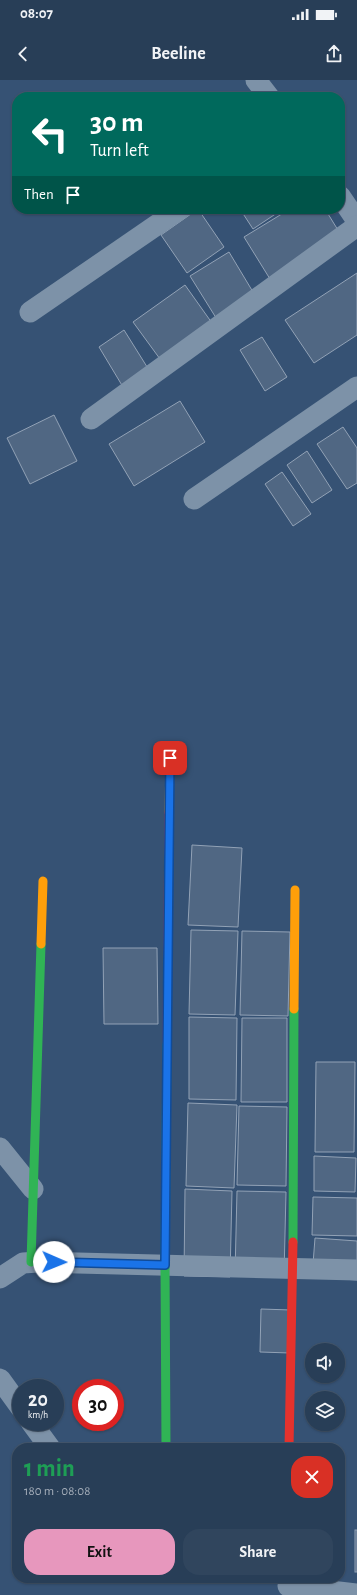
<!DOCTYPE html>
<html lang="en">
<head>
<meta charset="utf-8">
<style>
  :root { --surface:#283e57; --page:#30455d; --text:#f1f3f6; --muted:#a5aeba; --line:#44576d; --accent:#e797bd }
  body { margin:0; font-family:"Alegreya Sans",sans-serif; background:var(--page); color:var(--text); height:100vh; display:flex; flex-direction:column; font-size:15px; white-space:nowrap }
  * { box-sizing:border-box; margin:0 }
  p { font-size:13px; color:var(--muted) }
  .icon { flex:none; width:22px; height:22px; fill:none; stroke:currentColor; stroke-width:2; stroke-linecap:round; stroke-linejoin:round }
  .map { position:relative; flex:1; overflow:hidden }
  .panel { position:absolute; left:12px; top:1363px; width:333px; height:140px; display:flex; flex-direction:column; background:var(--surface); border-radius:16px; box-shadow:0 1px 3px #0004,0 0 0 1px var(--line) }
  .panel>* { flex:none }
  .banner { position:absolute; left:12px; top:12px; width:333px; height:122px; border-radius:16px; box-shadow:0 1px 3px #0004,0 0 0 1px var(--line); background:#00695c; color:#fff; overflow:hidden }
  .controls { position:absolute; left:305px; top:1263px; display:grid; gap:8px }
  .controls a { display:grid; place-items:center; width:40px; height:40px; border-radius:50%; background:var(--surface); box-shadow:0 1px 3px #0004,0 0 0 1px var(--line); font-size:20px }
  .speed { position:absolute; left:12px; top:1299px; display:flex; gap:8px; font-size:20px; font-weight:700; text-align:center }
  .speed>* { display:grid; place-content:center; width:52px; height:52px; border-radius:50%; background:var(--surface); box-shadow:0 1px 3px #0004,0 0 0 1px var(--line); line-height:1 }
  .speed small { font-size:10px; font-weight:400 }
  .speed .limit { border:6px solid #d22; background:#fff; color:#111 }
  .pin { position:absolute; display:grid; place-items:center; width:34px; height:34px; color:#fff; margin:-17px; border-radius:8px; box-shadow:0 2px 6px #0006 }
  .me { position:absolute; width:44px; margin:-22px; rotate:91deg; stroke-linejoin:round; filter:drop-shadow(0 0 3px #0008) }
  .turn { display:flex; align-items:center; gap:14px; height:84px; padding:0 12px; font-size:18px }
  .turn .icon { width:52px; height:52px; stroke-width:2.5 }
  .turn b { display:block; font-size:28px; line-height:34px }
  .then { display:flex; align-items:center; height:38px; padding:0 12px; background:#0003; gap:8px; font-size:15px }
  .round { display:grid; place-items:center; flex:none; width:42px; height:42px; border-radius:16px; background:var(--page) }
  .headline { display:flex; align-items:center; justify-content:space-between; height:68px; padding:0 12px }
  h1 { font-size:24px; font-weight:600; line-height:30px; color:#1e9e55 }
  .cta { display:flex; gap:8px; margin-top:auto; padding:8px 12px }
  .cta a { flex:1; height:46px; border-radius:16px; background:var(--accent); color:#111; font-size:16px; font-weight:600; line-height:46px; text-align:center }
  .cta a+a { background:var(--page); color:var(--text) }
  .status { display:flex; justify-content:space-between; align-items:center; height:28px; padding:0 20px; background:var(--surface); direction:ltr }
  .status svg { height:11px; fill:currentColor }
  header { display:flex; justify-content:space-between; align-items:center; height:52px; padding:0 12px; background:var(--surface); font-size:18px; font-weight:600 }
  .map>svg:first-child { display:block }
  .building { fill:#506783; stroke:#92a2b6 }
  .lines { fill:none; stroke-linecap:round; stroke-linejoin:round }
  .street { stroke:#7d92a8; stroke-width:21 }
  .fast { stroke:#30b455; stroke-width:9 }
  .slow { stroke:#ff9f0a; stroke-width:9 }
  .jam { stroke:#e5322d; stroke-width:9 }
  .route-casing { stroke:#114b97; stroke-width:10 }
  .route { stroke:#1a73e8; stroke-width:7 }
</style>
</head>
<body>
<div class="status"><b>08:07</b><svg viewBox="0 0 49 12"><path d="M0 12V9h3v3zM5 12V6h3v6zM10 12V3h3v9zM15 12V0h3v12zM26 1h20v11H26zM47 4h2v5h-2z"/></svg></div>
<header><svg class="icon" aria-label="back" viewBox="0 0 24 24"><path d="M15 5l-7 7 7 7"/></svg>Beeline<svg class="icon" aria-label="share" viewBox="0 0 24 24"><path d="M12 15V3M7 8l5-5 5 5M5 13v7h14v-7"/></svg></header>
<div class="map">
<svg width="357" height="1515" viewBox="0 0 357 1515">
  <rect width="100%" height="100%" fill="#365274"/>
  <g class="building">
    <path d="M198,129L224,167L187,193L161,155Z"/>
    <path d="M240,129H283L253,149Z"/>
    <path d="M290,129H325L341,155L270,199L244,157Z"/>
    <path d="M229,172L256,217L218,241L190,196Z"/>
    <path d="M357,193V255L314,283L285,240Z"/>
    <path d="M185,205L212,243L160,279L133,242Z"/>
    <path d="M124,250L149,290L123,307L99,267Z"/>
    <path d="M262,257L287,297L265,311L240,270Z"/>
    <path d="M180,321L205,362L134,406L109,364Z"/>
    <path d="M54,335L77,381L30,404L7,358Z"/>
    <path d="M343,347L357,368V403L347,409L317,364Z"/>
    <path d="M307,371L332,410L312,423L287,385Z"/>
    <path d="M282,392L311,434L293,446L265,404Z"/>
    <path d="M192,765L242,768L238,847L188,845Z"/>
    <path d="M191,850L238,851L235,935L189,934Z"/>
    <path d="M242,851L290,852L288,936L240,935Z"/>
    <path d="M103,868H157L158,944H104Z"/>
    <path d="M189,937L237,938L236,1020L189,1019Z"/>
    <path d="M242,938H287V1022H241Z"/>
    <path d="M316,982H355L354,1072H315Z"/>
    <path d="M188,1023L237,1025L234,1108L186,1106Z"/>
    <path d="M239,1026L287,1027L286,1106L237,1105Z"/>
    <path d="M314,1076L356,1078L355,1112L314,1111Z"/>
    <path d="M185,1109L232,1111L230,1197L184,1196Z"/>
    <path d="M237,1111L286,1112L284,1195L235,1194Z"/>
    <path d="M313,1117L357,1118V1156L312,1155Z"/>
    <path d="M315,1158L357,1161V1200L312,1197Z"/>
    <path d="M261,1229L291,1230L290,1273L260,1272Z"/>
    <rect x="355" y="1450" width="2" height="42"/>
  </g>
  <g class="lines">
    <g class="street">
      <path d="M256,0L269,17"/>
      <path d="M340,116L357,141"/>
      <path d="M30,232L180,129"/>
      <path d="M91,339L357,146"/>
      <path d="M194,419L357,307"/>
      <path d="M0,1068L33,1109"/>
      <path d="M0,1198L23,1183L38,1182L357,1190"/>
      <path d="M0,1299L21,1328"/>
      <path d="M31,1342L50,1368"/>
      <path d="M288,1506L357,1514"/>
    </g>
    <g class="fast">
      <path d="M293,1162L294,929"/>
      <path d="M31,1182L41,864"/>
      <path d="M166,1368L165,1185L167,962"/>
    </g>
    <g class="slow">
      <path d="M169,732L170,678"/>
      <path d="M41,864L43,801"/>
      <path d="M294,929L295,810"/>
    </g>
    <g class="jam">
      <path d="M167,962L169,732"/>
      <path d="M289,1368L293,1162"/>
    </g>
  </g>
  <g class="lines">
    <defs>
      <path id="route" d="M54,1182L165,1185L170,678"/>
    </defs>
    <use href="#route" class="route-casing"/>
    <use href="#route" class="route"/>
  </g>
</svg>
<div class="controls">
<a><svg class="icon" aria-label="sound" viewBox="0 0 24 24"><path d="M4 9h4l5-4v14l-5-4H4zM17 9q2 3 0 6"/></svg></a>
<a><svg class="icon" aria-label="layers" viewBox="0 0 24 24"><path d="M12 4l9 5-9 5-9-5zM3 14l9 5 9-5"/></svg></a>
</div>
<div class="speed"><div>20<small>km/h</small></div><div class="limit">30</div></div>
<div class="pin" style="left:170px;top:678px;background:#d93025"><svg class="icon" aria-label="arrive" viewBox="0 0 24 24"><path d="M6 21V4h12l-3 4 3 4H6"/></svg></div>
<svg class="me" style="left:54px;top:1182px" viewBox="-20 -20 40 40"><circle r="19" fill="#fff"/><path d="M0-13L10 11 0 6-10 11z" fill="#1a73e8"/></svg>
<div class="banner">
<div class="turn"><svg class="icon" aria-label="left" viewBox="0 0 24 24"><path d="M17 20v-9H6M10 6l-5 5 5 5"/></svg><div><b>30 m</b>Turn left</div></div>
<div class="then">Then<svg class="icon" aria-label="arrive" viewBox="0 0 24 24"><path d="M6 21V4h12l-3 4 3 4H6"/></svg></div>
</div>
<section class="panel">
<div class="headline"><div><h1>1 min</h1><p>180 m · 08:08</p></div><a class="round" style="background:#d93025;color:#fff"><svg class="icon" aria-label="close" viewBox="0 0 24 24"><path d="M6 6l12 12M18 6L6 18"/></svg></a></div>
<div class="cta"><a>Exit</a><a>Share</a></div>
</section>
</div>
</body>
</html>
